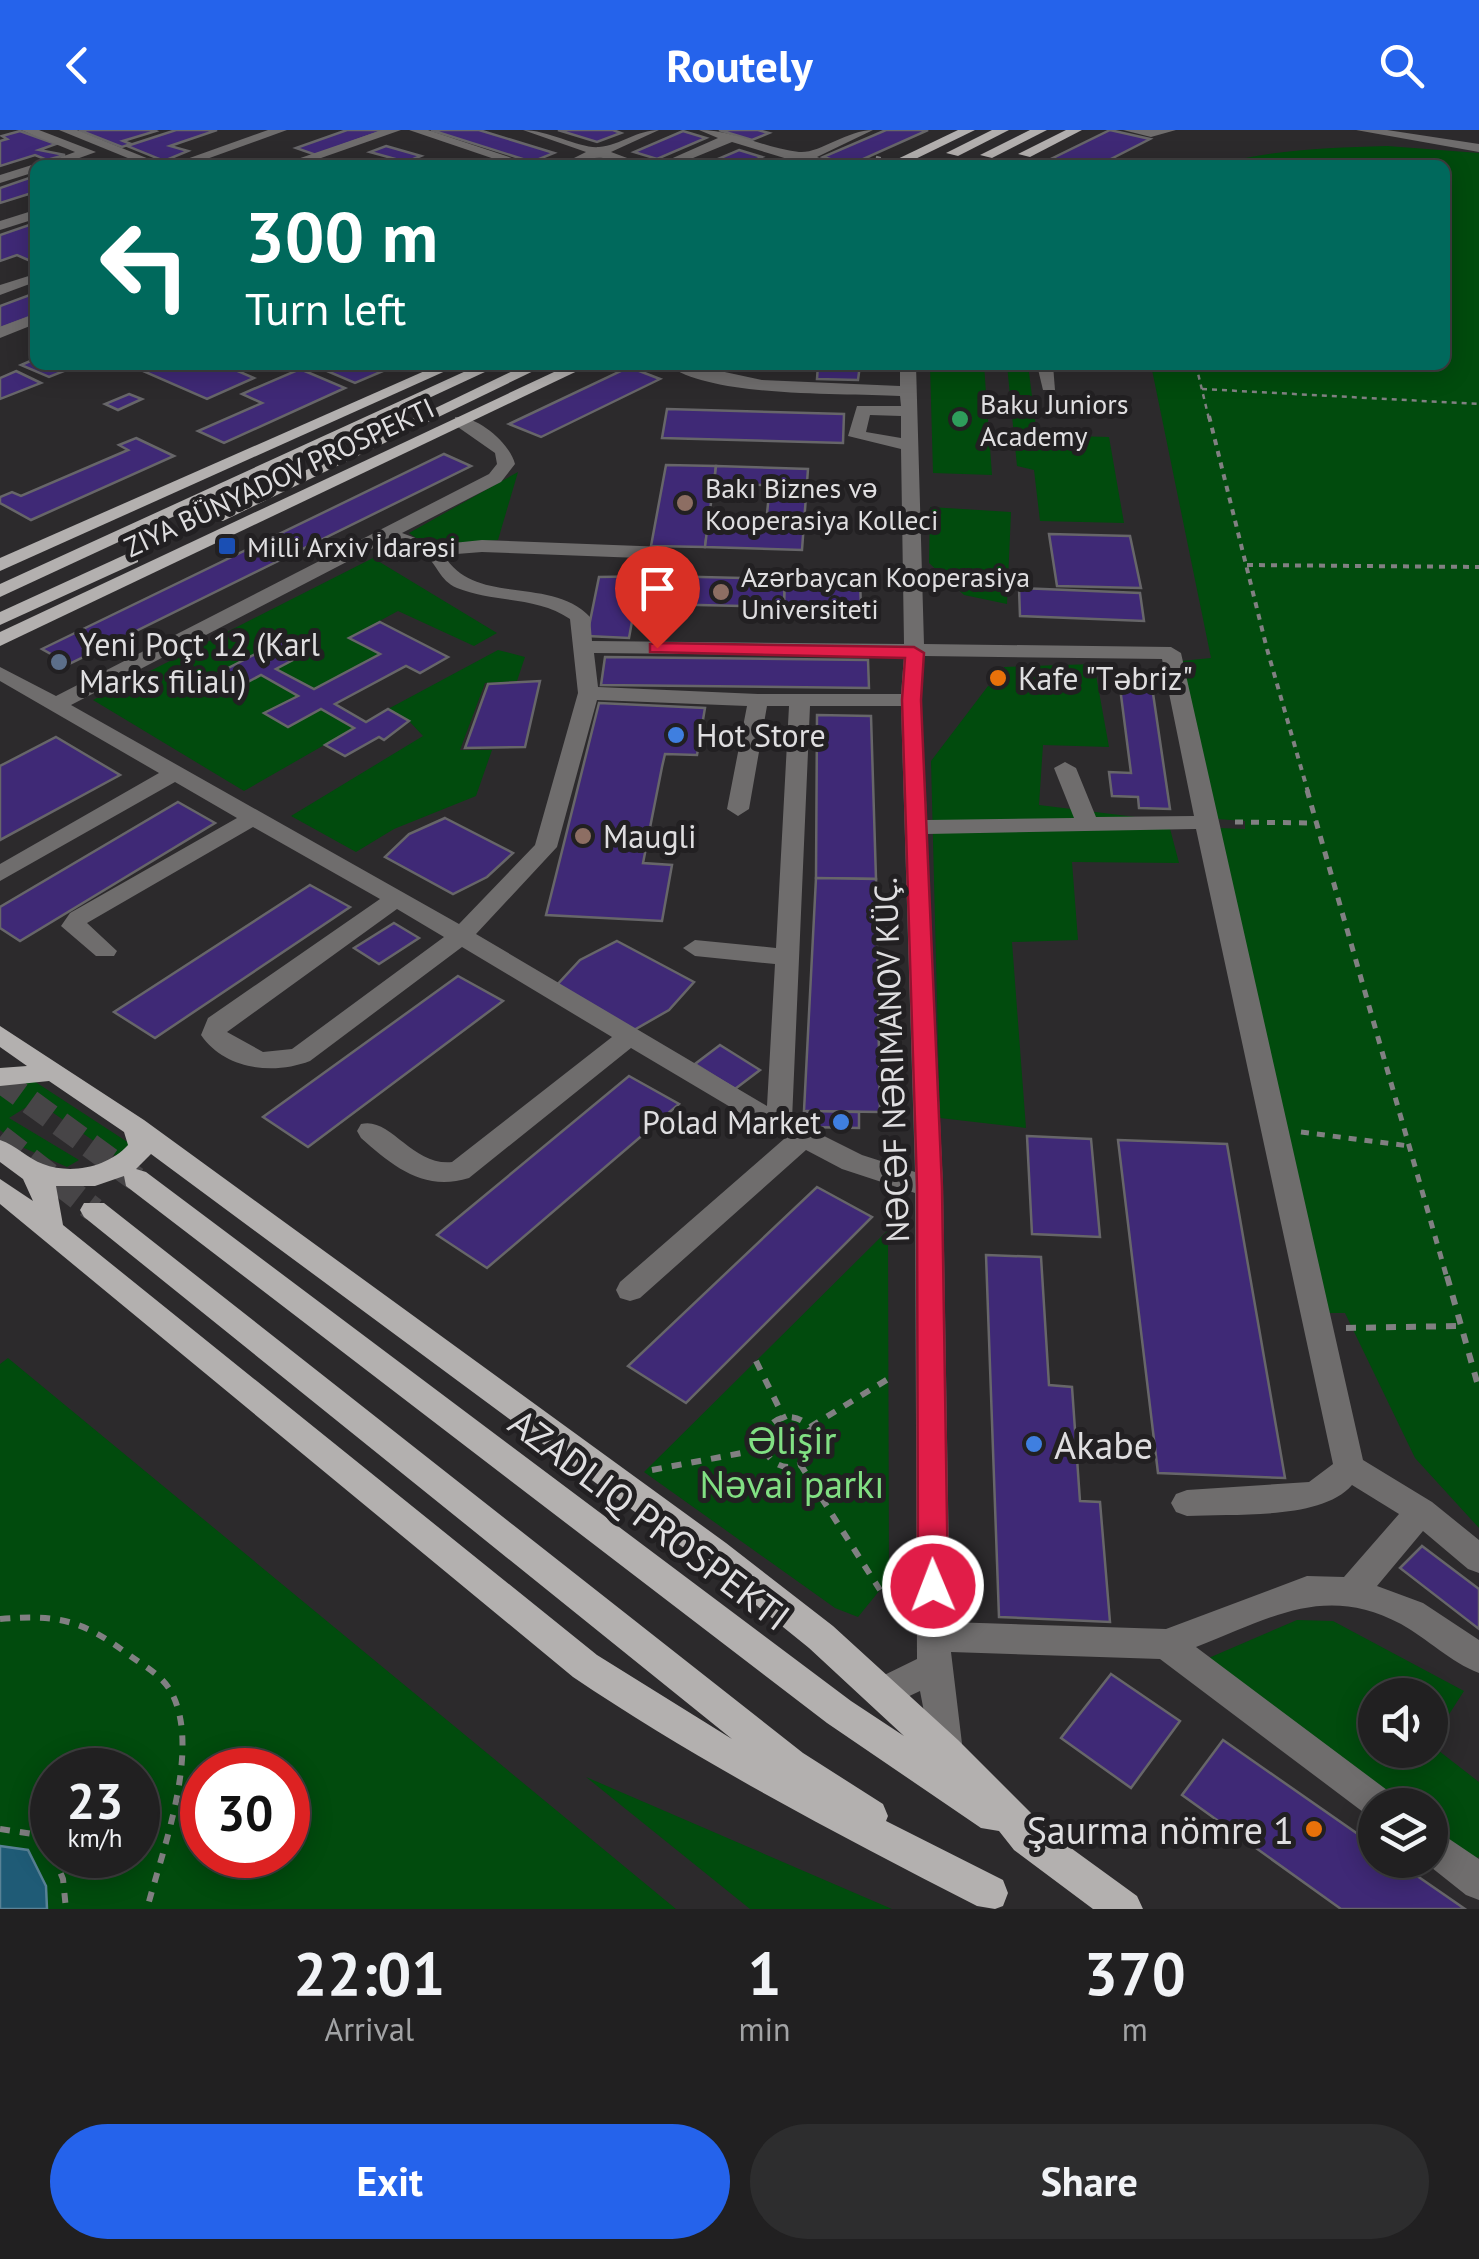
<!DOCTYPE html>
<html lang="en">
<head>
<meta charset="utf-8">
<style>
  :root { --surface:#212021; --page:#2d2d2e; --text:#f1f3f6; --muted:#a2a3a5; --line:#3e3e3f; --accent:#2563eb }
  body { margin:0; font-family:"PT Sans",sans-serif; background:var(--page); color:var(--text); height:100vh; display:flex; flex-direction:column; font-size:38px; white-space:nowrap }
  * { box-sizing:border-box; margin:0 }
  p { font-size:32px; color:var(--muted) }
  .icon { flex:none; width:55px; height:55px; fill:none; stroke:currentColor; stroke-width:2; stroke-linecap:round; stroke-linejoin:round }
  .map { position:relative; height:1779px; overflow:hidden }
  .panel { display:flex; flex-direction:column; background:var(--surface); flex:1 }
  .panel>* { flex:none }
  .hud { position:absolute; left:30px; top:30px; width:1420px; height:210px; border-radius:15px; box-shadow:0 5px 25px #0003,0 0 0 2px var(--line); background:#00695c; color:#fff; overflow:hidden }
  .buttons { position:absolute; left:1358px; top:1548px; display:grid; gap:20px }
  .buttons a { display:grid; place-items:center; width:90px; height:90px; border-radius:50%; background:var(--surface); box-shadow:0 5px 25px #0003,0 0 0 2px var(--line); font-size:50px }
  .speed { position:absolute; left:30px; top:1618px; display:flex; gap:20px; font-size:50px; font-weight:700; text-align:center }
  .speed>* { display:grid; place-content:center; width:130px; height:130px; border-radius:50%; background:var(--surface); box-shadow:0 5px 25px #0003,0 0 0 2px var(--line); line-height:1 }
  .speed small { font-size:25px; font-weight:400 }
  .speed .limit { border:15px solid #d22; background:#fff; color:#111 }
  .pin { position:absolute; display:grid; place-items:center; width:85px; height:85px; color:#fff; margin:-102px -42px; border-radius:50% 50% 50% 0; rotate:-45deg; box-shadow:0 0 10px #0007 }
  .pin .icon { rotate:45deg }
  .me { position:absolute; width:110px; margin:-55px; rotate:359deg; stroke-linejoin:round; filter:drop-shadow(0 0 8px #0008) }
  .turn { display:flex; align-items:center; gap:35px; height:210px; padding:0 50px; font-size:45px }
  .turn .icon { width:130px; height:130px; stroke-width:2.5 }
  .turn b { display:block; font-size:70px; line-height:85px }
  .eta { display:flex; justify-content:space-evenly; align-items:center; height:170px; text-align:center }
  .eta b { font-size:60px; font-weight:700; line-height:70px }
  .cta { display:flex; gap:20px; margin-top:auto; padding:20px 50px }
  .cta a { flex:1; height:115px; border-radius:60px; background:var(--accent); color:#fff; font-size:40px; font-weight:700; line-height:115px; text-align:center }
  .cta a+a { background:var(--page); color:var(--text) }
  header { display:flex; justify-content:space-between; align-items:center; height:130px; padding:0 50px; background:var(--accent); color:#fff; font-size:45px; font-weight:700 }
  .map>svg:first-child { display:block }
  .green { fill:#014b0d; fill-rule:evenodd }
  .water { fill:#1f5b76; stroke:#598296; stroke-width:2.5 }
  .building { fill:#3f2976; stroke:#676669; stroke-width:2.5 }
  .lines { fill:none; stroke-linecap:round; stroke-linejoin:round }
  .major-tunnel { stroke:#474547; stroke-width:25; stroke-dasharray:25 12; stroke-linecap:butt }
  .path-far3 { stroke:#818082; stroke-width:2.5; stroke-dasharray:5 5; stroke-linecap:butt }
  .path-far2 { stroke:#818082; stroke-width:4; stroke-dasharray:6 6; stroke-linecap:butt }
  .path-far1 { stroke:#818082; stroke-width:5; stroke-dasharray:8 8; stroke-linecap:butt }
  .path { stroke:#818082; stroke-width:6; stroke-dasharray:10 10; stroke-linecap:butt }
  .minor { fill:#6f6d6d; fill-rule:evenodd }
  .major { fill:#b3b0af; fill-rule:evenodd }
  .path-bridge { stroke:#818082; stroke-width:2.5; stroke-dasharray:5 5; stroke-linecap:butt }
  .route { fill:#e11d48; stroke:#92132f; stroke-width:2.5 }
  .leisure-dot { fill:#2e9e5b; stroke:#222022; stroke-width:4 }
  .education-dot { fill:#8d6e63; stroke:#222022; stroke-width:4 }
  .transit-dot { fill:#1a4fb4; stroke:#222022; stroke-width:4 }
  .service-dot { fill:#5c6f8a; stroke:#222022; stroke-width:4 }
  .food-dot { fill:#e8710a; stroke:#222022; stroke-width:4 }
  .shop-dot { fill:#3f7fe0; stroke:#222022; stroke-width:4 }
  .labels { text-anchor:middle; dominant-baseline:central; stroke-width:10; stroke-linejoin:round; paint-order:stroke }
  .far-poi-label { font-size:28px; fill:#dfdee0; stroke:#222022; text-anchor:start }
  .far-street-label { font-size:28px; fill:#dfdee0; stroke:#222022 }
  .poi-label { font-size:32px; fill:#dfdee0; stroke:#222022; text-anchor:start }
  .street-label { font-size:32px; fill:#dfdee0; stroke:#222022 }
  .near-park-label { font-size:38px; fill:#81e083; stroke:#222022 }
  .near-poi-label { font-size:38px; fill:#dfdee0; stroke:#222022; text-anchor:start }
  .near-street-label { font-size:38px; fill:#dfdee0; stroke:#222022 }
</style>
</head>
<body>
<header><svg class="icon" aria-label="back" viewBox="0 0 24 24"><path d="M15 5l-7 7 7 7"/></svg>Routely<svg class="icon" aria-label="search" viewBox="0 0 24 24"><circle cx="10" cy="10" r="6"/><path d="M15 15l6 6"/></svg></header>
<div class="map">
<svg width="1479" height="1779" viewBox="0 0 1479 1779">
  <rect width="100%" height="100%" fill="#2c2a2c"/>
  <g class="green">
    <path d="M1387,16L1479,23V1398L1415,1328L1345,1183H1321L1219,698L1245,699V691L1217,689L1181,531L1211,528L1151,235H1445V35H1216C1272,19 1329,18 1387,16Z"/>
    <path d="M930,235H984L992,345L933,343Z"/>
    <path d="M1007,235H1028L1037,305L1109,307L1124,393L1040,391L1034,340L1017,336Z"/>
    <path d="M518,342L498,410L426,415L409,403Z"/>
    <path d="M930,377L1011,382L1007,474L964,465L929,433Z"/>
    <path d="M373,428L497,503L474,516L398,481L350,507L380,524L314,559L276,539L286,509L208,548L229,561L261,545L298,566L266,584L288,597L321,579L354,598L244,661L93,570Z"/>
    <path d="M498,520L525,527L517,551L485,553L460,620H492L476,666L394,699L356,722L291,686L423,606L409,591L388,579Z"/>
    <path d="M1094,534L1109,617L1043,615L1039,675L1168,691L1179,733L1072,732L1078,810L1012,812L1026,998L940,988L931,631L988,556L1003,554L1004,537Z"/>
    <path d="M34,951L132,1015L117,1027L36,971L9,988L79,1030L67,1037L22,1017L0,1000V954Z"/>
    <path d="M888,1100L889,1457L880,1460L858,1487L835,1478L644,1342Z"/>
    <path d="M8,1228L676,1779H0V1234ZM52,1640H138V1725H52ZM202,1640H288V1725H202Z"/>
    <path d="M1297,1490L1333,1491L1464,1561L1430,1614L1479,1652V1726L1472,1739L1430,1707V1675H1387L1197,1533ZM1375,1565H1430V1620H1375Z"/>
    <path d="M586,1647L892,1779H750Z"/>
  </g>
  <path class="water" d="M0,1716L28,1720L46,1756L47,1779H0Z"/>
  <g class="building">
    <path d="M79,0H154L156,1L123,11L131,14L122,17Z"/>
    <path d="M176,0H217L170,16L188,21L164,31L127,16Z"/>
    <path d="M347,0H385L316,25L296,18Z"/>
    <path d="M431,0H479L554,23L532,32Z"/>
    <path d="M558,0H613L621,3L597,12Z"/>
    <path d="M719,0H758L769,3L752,10Z"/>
    <path d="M886,0H928L850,35L823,27Z"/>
    <path d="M1110,0L1150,9L1099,35H1073L1051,29Z"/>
    <path d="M20,1L56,14L39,20L65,25L47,30L35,25L0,36V11L7,9L2,6Z"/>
    <path d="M683,1L706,8L657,29L634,22Z"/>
    <path d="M386,16L421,26L406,32L370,22Z"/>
    <path d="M739,20L762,27L743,35H704Z"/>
    <path d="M35,46V62L0,73V58Z"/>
    <path d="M35,93V133L17,125L0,131V105Z"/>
    <path d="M35,163V185L0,198V176Z"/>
    <path d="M35,229V235H79L49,247L21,235Z"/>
    <path d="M156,235H224L254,248L207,269L143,241Z"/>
    <path d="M313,235H397L355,253Z"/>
    <path d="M818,235H860L858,250L817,249Z"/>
    <path d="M629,237L660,249L541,307L509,294Z"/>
    <path d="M300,239L345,258L224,313L198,301L262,273L242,264Z"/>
    <path d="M16,241L41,253L0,269V248Z"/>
    <path d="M129,264L142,269L118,280L105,274Z"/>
    <path d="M667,279L844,284L843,313L662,308Z"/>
    <path d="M136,308L174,326L31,390L0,373V367L12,362L21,366L128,320L119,315Z"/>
    <path d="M444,324L471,336L69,534L42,519Z"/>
    <path d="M666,335L716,336L705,417L651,416Z"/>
    <path d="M716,336L808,339L802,420L705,417L708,392L766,393L770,355L714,354Z"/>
    <path d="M1049,404L1130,406L1141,458L1057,456Z"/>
    <path d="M659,446L785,449L784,477L655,474Z"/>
    <path d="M659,446L655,476L635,475L629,508L587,506L599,447Z"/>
    <path d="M785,449L860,451L861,478L784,477Z"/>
    <path d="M1019,458L1140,463L1144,491L1020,486Z"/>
    <path d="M380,492L448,527L420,543L406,536L335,574L366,592L388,579L409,591L384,610L379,607L345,626L325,615L354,598L321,579L288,597L264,583L298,566L261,545L229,562L207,549L286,508L310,521L276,539L314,559L380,524L349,508Z"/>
    <path d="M605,527L868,530L869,558L601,555Z"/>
    <path d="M1118,542L1150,543L1170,679L1139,678L1138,667L1112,666L1109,642L1131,643Z"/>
    <path d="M540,551L525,617L465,618L488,554Z"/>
    <path d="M599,573L705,578L697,625L665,624L662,637L643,733L672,735L662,791L546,785Z"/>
    <path d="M817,585L871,586L876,749L816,748Z"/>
    <path d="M56,607L120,645L0,710V636Z"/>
    <path d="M178,672L215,693L20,811L0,798V777Z"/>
    <path d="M445,688L513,723L487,747L453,764L385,727L409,704Z"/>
    <path d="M816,748L876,749L880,982L804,981Z"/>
    <path d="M310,755L350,777L155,908L114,882Z"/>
    <path d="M394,793L419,808L379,834L354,818Z"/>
    <path d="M617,811L694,852L669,880L634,900L556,856L580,830Z"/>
    <path d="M458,846L503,871L308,1017L263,987Z"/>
    <path d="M720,915L760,940L735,959L695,934Z"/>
    <path d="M629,946L679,974L487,1138L437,1105Z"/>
    <path d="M807,981L859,982V998L807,997Z"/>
    <path d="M1027,1006L1091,1009L1100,1107L1032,1104Z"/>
    <path d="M1118,1010L1227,1014L1285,1348L1158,1343Z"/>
    <path d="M817,1057L872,1087L686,1273L628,1236Z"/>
    <path d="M986,1125L1041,1127L1049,1255L1072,1257L1080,1371L1100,1372L1110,1492L999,1487Z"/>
    <path d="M1422,1416L1479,1459V1499L1400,1438Z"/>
    <path d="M1111,1544L1180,1591L1131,1658L1061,1608Z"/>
    <path d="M1223,1610L1375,1716V1730H1394L1465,1779H1341L1182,1665Z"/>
  </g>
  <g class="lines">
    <g class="major-tunnel">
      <path d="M0,950L136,1049"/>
      <path d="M0,1007L94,1080"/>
    </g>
    <g class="path-far3">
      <path d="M857,35L872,28"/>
      <path d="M1292,35L1302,31L1421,30"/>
      <path d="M1196,235L1209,289"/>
      <path d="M1202,259L1479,274"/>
    </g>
    <g class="path-far2">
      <path d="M1209,286L1267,519L1308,662"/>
      <path d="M1247,435L1479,437"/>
    </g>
    <g class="path-far1">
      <path d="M1307,660L1447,1148"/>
      <path d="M1235,692L1317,693"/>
      <path d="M1301,1002L1409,1016"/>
    </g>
    <g class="path">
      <path d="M1447,1146L1479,1259"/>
      <path d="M1346,1198L1460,1196"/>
      <path d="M756,1231L785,1290"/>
      <circle cx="789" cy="1312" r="25"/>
      <path d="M810,1297L888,1249"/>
      <path d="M800,1334L880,1460"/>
      <path d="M652,1340L763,1319"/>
      <path d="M0,1489C58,1484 82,1490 129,1525C143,1535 161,1545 170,1560C203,1616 162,1721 147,1779"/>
      <path d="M0,1699L40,1705L52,1723"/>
      <path d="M53,1725L63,1749L66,1779"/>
    </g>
    <g class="minor">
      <path d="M21,0H39L96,22L60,35H39L75,22Z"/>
      <path d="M59,0H77L164,35H145Z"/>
      <path d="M268,0H287L190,35H170Z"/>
      <path d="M382,0H401L301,35H280Z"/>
      <path d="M409,0H428L533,35H512Z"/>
      <path d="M523,0C548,0 581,19 599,17C621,15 637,0 659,0L611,22L646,35C630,35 618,29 603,28C590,26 575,35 560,35L586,22Z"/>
      <path d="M699,0C734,0 764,18 799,22C819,24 847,0 873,0L817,27L838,35L801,33L732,12L676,35H657L718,8Z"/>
      <path d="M1123,0H1176L1151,7Z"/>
      <path d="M1356,0H1387L1479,14V22Z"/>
      <path d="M35,34L39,35H35V42L0,53V45Z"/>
      <path d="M35,80V89L0,100V91Z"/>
      <path d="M35,144V152L0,165V155Z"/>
      <path d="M35,184V194L0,208V197Z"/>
      <path d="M668,235H692L762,250L900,256V235H916L924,514L1171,517L1181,523L1363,1330L1432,1372L1479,1410V1443L1468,1439L1423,1401L1377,1456L1423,1473L1479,1510V1543C1450,1532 1428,1509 1401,1494C1324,1453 1269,1489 1196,1517L1391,1663L1396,1675H1375V1691L1160,1529L951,1522L963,1622L958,1634L946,1638L934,1634L920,1561L882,1579L870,1574L865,1563L870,1552L917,1529L915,1063L842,1039L806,1020L640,1168L630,1171L620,1168L616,1160L620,1152L784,1009L631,918L469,1048C423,1062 393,1036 361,1008L357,1001L361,994C390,986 412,1036 452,1032L612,907L462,817L310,931C274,945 225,940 201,905L208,888L380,769L253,697L87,793L117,821L114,826H96L61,796L70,783L237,688L175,652L0,751V734L159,643L0,551V537L56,566L489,344L497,334L495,323L455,295V287C477,285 510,313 515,334L501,352L402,403L434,415L482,410L666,417L675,423L666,429L482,422L444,425C474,477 551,445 590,487L592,511L904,514L901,319L848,306L857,276H901L900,266C844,263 711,268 668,235ZM870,285L901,286V308L866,302ZM387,411C398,415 416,418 425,425C438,435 439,450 457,458C494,473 537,466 570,489L578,563L535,715L459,794L71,575ZM594,523L904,526L901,564H758L598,557ZM924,526L1162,529L1194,686L1096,687L1076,638L1065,632L1054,638L1074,688L927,690L921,570ZM597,570L747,576L727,679L738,686L749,679L767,576H789L776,818L695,810L683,818L695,826L775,834L767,976L476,804L557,717ZM810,576H901L915,1042L862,1025L792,990ZM1196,699L1333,1334L1309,1352L1187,1360L1176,1364L1171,1373L1176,1382L1187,1386C1233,1383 1321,1391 1352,1355L1399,1384L1344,1447L1307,1446L1166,1499L950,1492L943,1057L927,704ZM397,779L444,807L292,919L263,922L227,902Z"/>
      <path d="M1037,235H1053L1055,260H1043Z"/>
      <path d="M1430,1696L1479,1729V1770L1466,1765L1422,1730H1430Z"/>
    </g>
    <g class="major">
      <path d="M958,0H975L903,35H885Z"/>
      <path d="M992,0H1009L958,26L946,23Z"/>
      <path d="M1030,0H1047L992,28L980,25Z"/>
      <path d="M1066,0H1082L1030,27L1018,24Z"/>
      <path d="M479,235H500L0,467V454Z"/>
      <path d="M525,235H546L223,391H211L208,387Z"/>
      <path d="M569,235H590L0,516V502Z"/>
      <path d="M436,236L450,239L0,441V428Z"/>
      <path d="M131,422L138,424V432L0,495V482Z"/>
      <path d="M0,896L144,990L726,1413L833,1496L958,1610L1053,1705L1137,1766L1143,1779H1093L1014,1720L999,1701L981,1698L827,1593L126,1056L124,1046L95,1056H56L63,1095L597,1525L732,1609L84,1087L80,1080L84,1073H104L803,1623L883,1674L888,1686L886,1691L1003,1750L1008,1763L1003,1776L995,1779L977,1776C839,1705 702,1634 573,1547L0,1074V1049L33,1071L23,1049L0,1032V1010C16,1015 28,1029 43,1034C71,1045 108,1037 128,1015L124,1002L49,951L0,956V938L27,936L0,917ZM151,1024L704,1433L809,1518L904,1606L851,1571L146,1042L136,1039Z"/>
    </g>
    <path class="path-bridge" d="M876,27L905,35"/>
  </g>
  <path class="route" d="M657,513L914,517L924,523L921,570L942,1057L948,1456L944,1465L933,1469L922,1465L918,1456L917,1057L902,570L905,528L650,522V514Z"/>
  <circle class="leisure-dot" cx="960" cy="289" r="10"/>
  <g class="education-dot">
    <circle cx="685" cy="373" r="10"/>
    <circle cx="721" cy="462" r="10"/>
    <circle cx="583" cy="706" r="10"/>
  </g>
  <rect class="transit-dot" x="217" y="406" width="20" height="20" rx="5"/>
  <circle class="service-dot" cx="59" cy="532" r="10"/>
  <g class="food-dot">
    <circle cx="998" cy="548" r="10"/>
    <circle cx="1314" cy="1699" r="10"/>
  </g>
  <g class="shop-dot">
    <circle cx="676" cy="605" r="10"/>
    <circle cx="841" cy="992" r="10"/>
    <circle cx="1034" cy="1314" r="10"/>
  </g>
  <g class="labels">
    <g class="far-poi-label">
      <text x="980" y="273">Baku Juniors<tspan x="980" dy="32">Academy</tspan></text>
      <text x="705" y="357">Bakı Biznes və<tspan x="705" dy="32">Kooperasiya Kolleci</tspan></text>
      <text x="247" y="416">Milli Arxiv İdarəsi</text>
      <text x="741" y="446">Azərbaycan Kooperasiya<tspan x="741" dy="32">Universiteti</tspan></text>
    </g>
    <g class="far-street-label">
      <text transform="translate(279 347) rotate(-25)">ZIYA BÜNYADOV PROSPEKTI</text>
    </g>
    <g class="poi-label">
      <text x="79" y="514">Yeni Poçt 12 (Karl<tspan x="79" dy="37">Marks filialı)</tspan></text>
      <text x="1018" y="548">Kafe "Təbriz"</text>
      <text x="696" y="605">Hot Store</text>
      <text x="603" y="706">Maugli</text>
      <text x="821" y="992" text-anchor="end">Polad Market</text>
    </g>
    <g class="street-label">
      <text transform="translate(891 930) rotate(-92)">NƏCƏF NƏRIMANOV KÜÇ.</text>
    </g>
    <g class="near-park-label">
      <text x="792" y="1309">Əlişir<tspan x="792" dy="44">Nəvai parkı</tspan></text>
    </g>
    <g class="near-poi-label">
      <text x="1054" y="1314">Akabe</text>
      <text x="1294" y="1699" text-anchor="end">Şaurma nömre 1</text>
    </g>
    <g class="near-street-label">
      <text transform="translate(650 1389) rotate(37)">AZADLIQ PROSPEKTI</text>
    </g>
  </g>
</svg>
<div class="buttons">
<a><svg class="icon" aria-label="sound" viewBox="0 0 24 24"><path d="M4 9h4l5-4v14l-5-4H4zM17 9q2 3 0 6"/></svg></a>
<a><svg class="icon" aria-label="layers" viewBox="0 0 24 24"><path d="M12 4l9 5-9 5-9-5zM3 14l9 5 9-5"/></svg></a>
</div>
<div class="speed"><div>23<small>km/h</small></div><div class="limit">30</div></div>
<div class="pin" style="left:657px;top:518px;background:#d93025"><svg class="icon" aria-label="arrive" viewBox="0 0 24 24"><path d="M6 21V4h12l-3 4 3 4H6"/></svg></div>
<svg class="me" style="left:933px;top:1456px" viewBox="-20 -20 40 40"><circle r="17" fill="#e11d48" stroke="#fff" stroke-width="3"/><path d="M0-11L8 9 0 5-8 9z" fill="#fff"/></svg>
<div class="hud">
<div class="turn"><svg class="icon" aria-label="left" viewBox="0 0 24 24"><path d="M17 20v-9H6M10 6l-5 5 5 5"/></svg><div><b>300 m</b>Turn left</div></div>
</div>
</div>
<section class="panel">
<div class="eta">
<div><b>22:01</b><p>Arrival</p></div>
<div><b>1</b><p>min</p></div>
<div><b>370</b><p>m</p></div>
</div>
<div class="cta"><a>Exit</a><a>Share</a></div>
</section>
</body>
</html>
